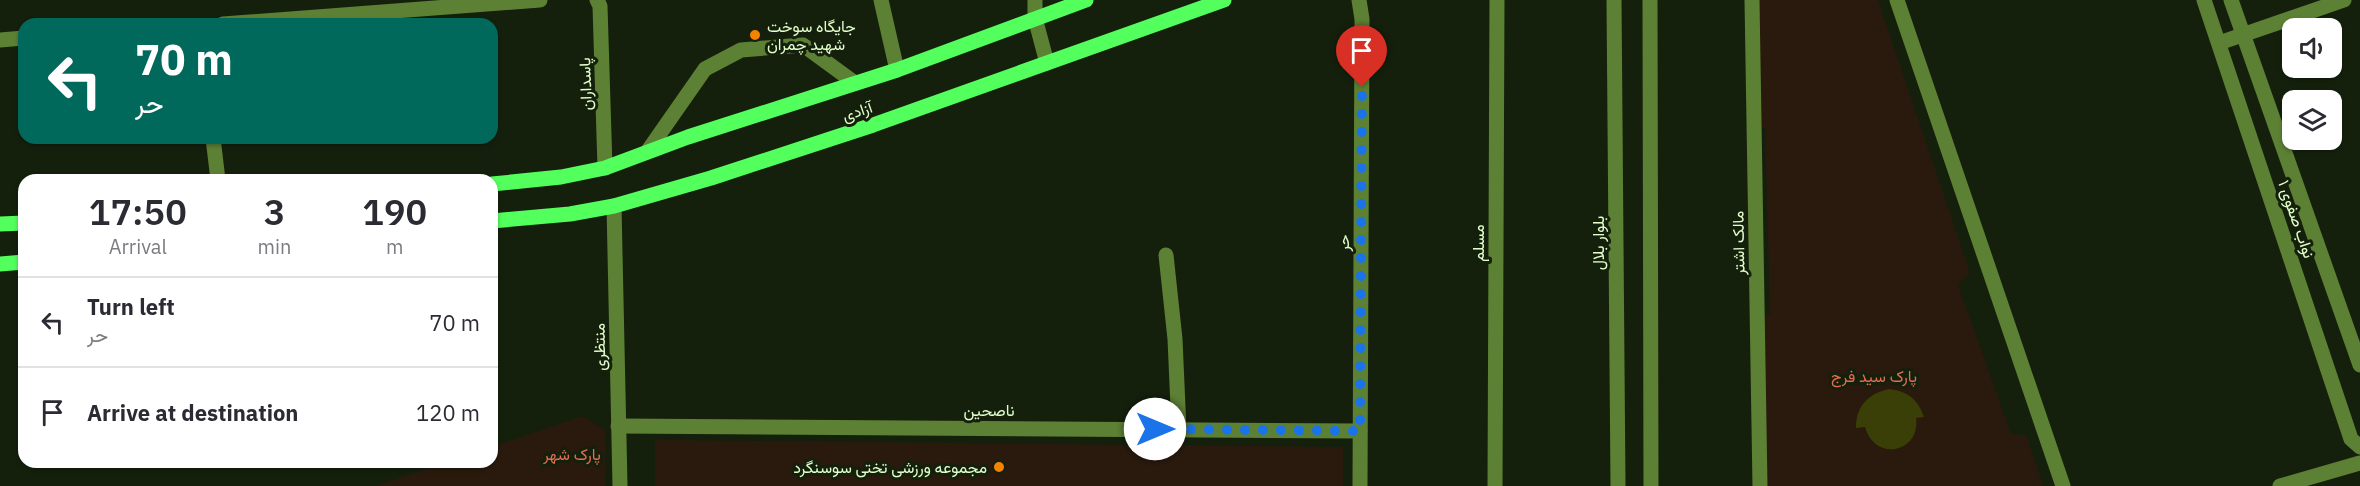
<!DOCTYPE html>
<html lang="en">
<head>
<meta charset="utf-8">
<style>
  :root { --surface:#fff; --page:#f2f2f3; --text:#2b2b33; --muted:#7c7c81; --line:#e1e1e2 }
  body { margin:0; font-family:"IBM Plex Sans",Vazirmatn,sans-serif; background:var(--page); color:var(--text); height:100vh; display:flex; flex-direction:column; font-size:22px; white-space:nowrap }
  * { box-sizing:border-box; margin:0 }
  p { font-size:20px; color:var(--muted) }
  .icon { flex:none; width:33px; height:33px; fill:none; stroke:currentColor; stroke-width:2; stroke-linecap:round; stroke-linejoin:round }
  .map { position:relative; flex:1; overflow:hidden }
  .drawer { position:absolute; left:18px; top:174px; width:480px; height:294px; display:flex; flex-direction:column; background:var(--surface); border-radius:18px; box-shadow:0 2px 4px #0004 }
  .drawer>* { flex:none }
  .top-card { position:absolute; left:18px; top:18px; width:480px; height:126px; border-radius:18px; box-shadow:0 2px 4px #0004; background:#00695c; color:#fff; overflow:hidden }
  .controls { position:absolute; left:2282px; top:18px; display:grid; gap:12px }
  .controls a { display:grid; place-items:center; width:60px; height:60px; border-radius:12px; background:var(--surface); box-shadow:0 2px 4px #0004; font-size:30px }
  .pin { position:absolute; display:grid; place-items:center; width:51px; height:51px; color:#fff; margin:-62px -26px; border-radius:50% 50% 50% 0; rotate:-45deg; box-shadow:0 0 6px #0007 }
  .pin .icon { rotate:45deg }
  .me { position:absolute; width:66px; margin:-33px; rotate:90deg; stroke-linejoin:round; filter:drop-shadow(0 0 4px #0008) }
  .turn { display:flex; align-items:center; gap:21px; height:126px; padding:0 18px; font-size:27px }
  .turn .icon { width:78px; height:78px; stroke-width:2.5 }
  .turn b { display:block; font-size:42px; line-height:51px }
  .eta { display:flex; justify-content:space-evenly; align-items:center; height:102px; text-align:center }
  .eta b { font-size:36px; font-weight:600; line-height:42px }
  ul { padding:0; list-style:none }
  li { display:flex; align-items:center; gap:18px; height:90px; padding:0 18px; border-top:2px solid var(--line) }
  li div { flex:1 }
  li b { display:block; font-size:22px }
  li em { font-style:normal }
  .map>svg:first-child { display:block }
  .green { fill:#2a1a0e }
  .water { fill:#3a3e07 }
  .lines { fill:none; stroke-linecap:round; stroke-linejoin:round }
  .minor { stroke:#5d8134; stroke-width:15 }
  .major { stroke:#52ff5c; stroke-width:15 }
  .route { stroke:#1a73e8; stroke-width:10; stroke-dasharray:0 18 }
  .poi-dot { fill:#f68300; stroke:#14200c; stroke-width:2 }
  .labels { text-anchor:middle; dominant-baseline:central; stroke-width:6; stroke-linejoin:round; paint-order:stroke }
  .poi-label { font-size:16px; fill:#e2ffcb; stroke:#14200c; text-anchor:start }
  .street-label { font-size:16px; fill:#e2ffcb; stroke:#14200c }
  .park-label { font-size:16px; fill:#e46d52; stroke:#14200c }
</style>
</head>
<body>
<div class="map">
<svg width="2360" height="486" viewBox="0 0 2360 486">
  <rect width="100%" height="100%" fill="#14200c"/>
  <g class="green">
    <path d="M1757,0H1878L1970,273L1958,285L2011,434L2026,435L2043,486H1766L1761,317L1770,314L1765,128H1758Z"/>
    <path d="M583,416L605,430V486H376L446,462H492V447Z"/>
    <path d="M655,440L1343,447V486H655Z"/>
  </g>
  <path class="water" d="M1889,389C1907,391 1918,399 1924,417L1916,418C1921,452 1875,463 1865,427L1856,428C1856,406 1868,394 1889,389Z"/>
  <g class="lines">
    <g class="minor">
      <path d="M597,0L600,6L605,168"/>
      <path d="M881,0L897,70"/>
      <path d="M1035,0V18L1047,63"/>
      <path d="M1359,0L1362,19L1360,486"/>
      <path d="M1614,0L1618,486"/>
      <path d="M1650,0L1651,486"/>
      <path d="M1752,0L1760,486"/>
      <path d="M1897,0L2063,486"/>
      <path d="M2204,0L2351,439L2360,447"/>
      <path d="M2231,0L2360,365"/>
      <path d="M223,24L540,0"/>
      <path d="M0,40L24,38"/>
      <path d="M2219,43L2344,0"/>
      <path d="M213,138L218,180"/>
      <path d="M647,152L705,69L741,50L803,45L855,83"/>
      <path d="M614,206L620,486"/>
      <path d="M1166,255L1175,339L1179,430"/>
      <path d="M618,426L1360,431"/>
      <path d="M1495,486L1497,0"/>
      <path d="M2280,486L2360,463"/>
    </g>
    <g class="major">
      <path d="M492,184L561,177L605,168L688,137L897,70L1086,0"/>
      <path d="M492,221L570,214L614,206L711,178L873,125L1224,0"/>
      <path d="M0,224L24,223"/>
      <path d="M0,264L24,262"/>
    </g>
  </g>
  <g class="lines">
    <path class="route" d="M1155,429L1360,431L1362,87"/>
  </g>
  <g class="poi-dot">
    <circle cx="755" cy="35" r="6"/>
    <circle cx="999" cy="467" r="6"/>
  </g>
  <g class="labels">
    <g class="poi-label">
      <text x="767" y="26">جایگاه سوخت<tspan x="767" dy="18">شهید چمران</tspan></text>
      <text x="987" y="467" text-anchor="end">مجموعه ورزشی تختی سوسنگرد</text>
    </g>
    <g class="street-label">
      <text transform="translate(585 84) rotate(-92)">پاسداران</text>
      <text transform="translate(857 111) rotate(-19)">آزادی</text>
      <text transform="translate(2297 219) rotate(71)">نواب صفوی ۱</text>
      <text transform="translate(1343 243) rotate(-90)">حر</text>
      <text transform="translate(1478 243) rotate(-90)">مسلم</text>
      <text transform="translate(1598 243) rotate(-90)">بلوار بلال</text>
      <text transform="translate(1738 243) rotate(-91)">مالک اشتر</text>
      <text transform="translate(599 347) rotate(-91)">منتظری</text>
      <text x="989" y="410">ناصحین</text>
    </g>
    <g class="park-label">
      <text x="1874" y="376">پارک سید فرج</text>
      <text x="572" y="454">پارک شهر</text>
    </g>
  </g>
</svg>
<div class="controls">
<a><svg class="icon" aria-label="sound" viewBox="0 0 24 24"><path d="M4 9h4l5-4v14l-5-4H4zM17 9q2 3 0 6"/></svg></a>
<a><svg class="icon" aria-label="layers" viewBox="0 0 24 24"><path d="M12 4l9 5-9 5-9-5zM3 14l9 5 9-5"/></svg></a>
</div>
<div class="pin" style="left:1362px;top:87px;background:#d93025"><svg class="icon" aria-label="arrive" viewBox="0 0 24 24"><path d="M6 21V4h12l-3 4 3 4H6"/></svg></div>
<svg class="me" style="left:1155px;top:429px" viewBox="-20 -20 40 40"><circle r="19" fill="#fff"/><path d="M0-13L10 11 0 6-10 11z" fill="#1a73e8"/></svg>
<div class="top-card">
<div class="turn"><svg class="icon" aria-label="left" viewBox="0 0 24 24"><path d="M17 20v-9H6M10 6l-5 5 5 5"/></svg><div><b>70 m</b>حر</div></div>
</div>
<section class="drawer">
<div class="eta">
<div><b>17:50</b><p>Arrival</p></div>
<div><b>3</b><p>min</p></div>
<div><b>190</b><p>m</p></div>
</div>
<ul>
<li><svg class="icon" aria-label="left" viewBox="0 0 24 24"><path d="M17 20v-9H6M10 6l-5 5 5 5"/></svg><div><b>Turn left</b><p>حر</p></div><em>70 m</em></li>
<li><svg class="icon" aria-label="arrive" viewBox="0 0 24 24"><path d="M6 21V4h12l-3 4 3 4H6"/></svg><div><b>Arrive at destination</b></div><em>120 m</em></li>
</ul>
</section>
</div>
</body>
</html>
